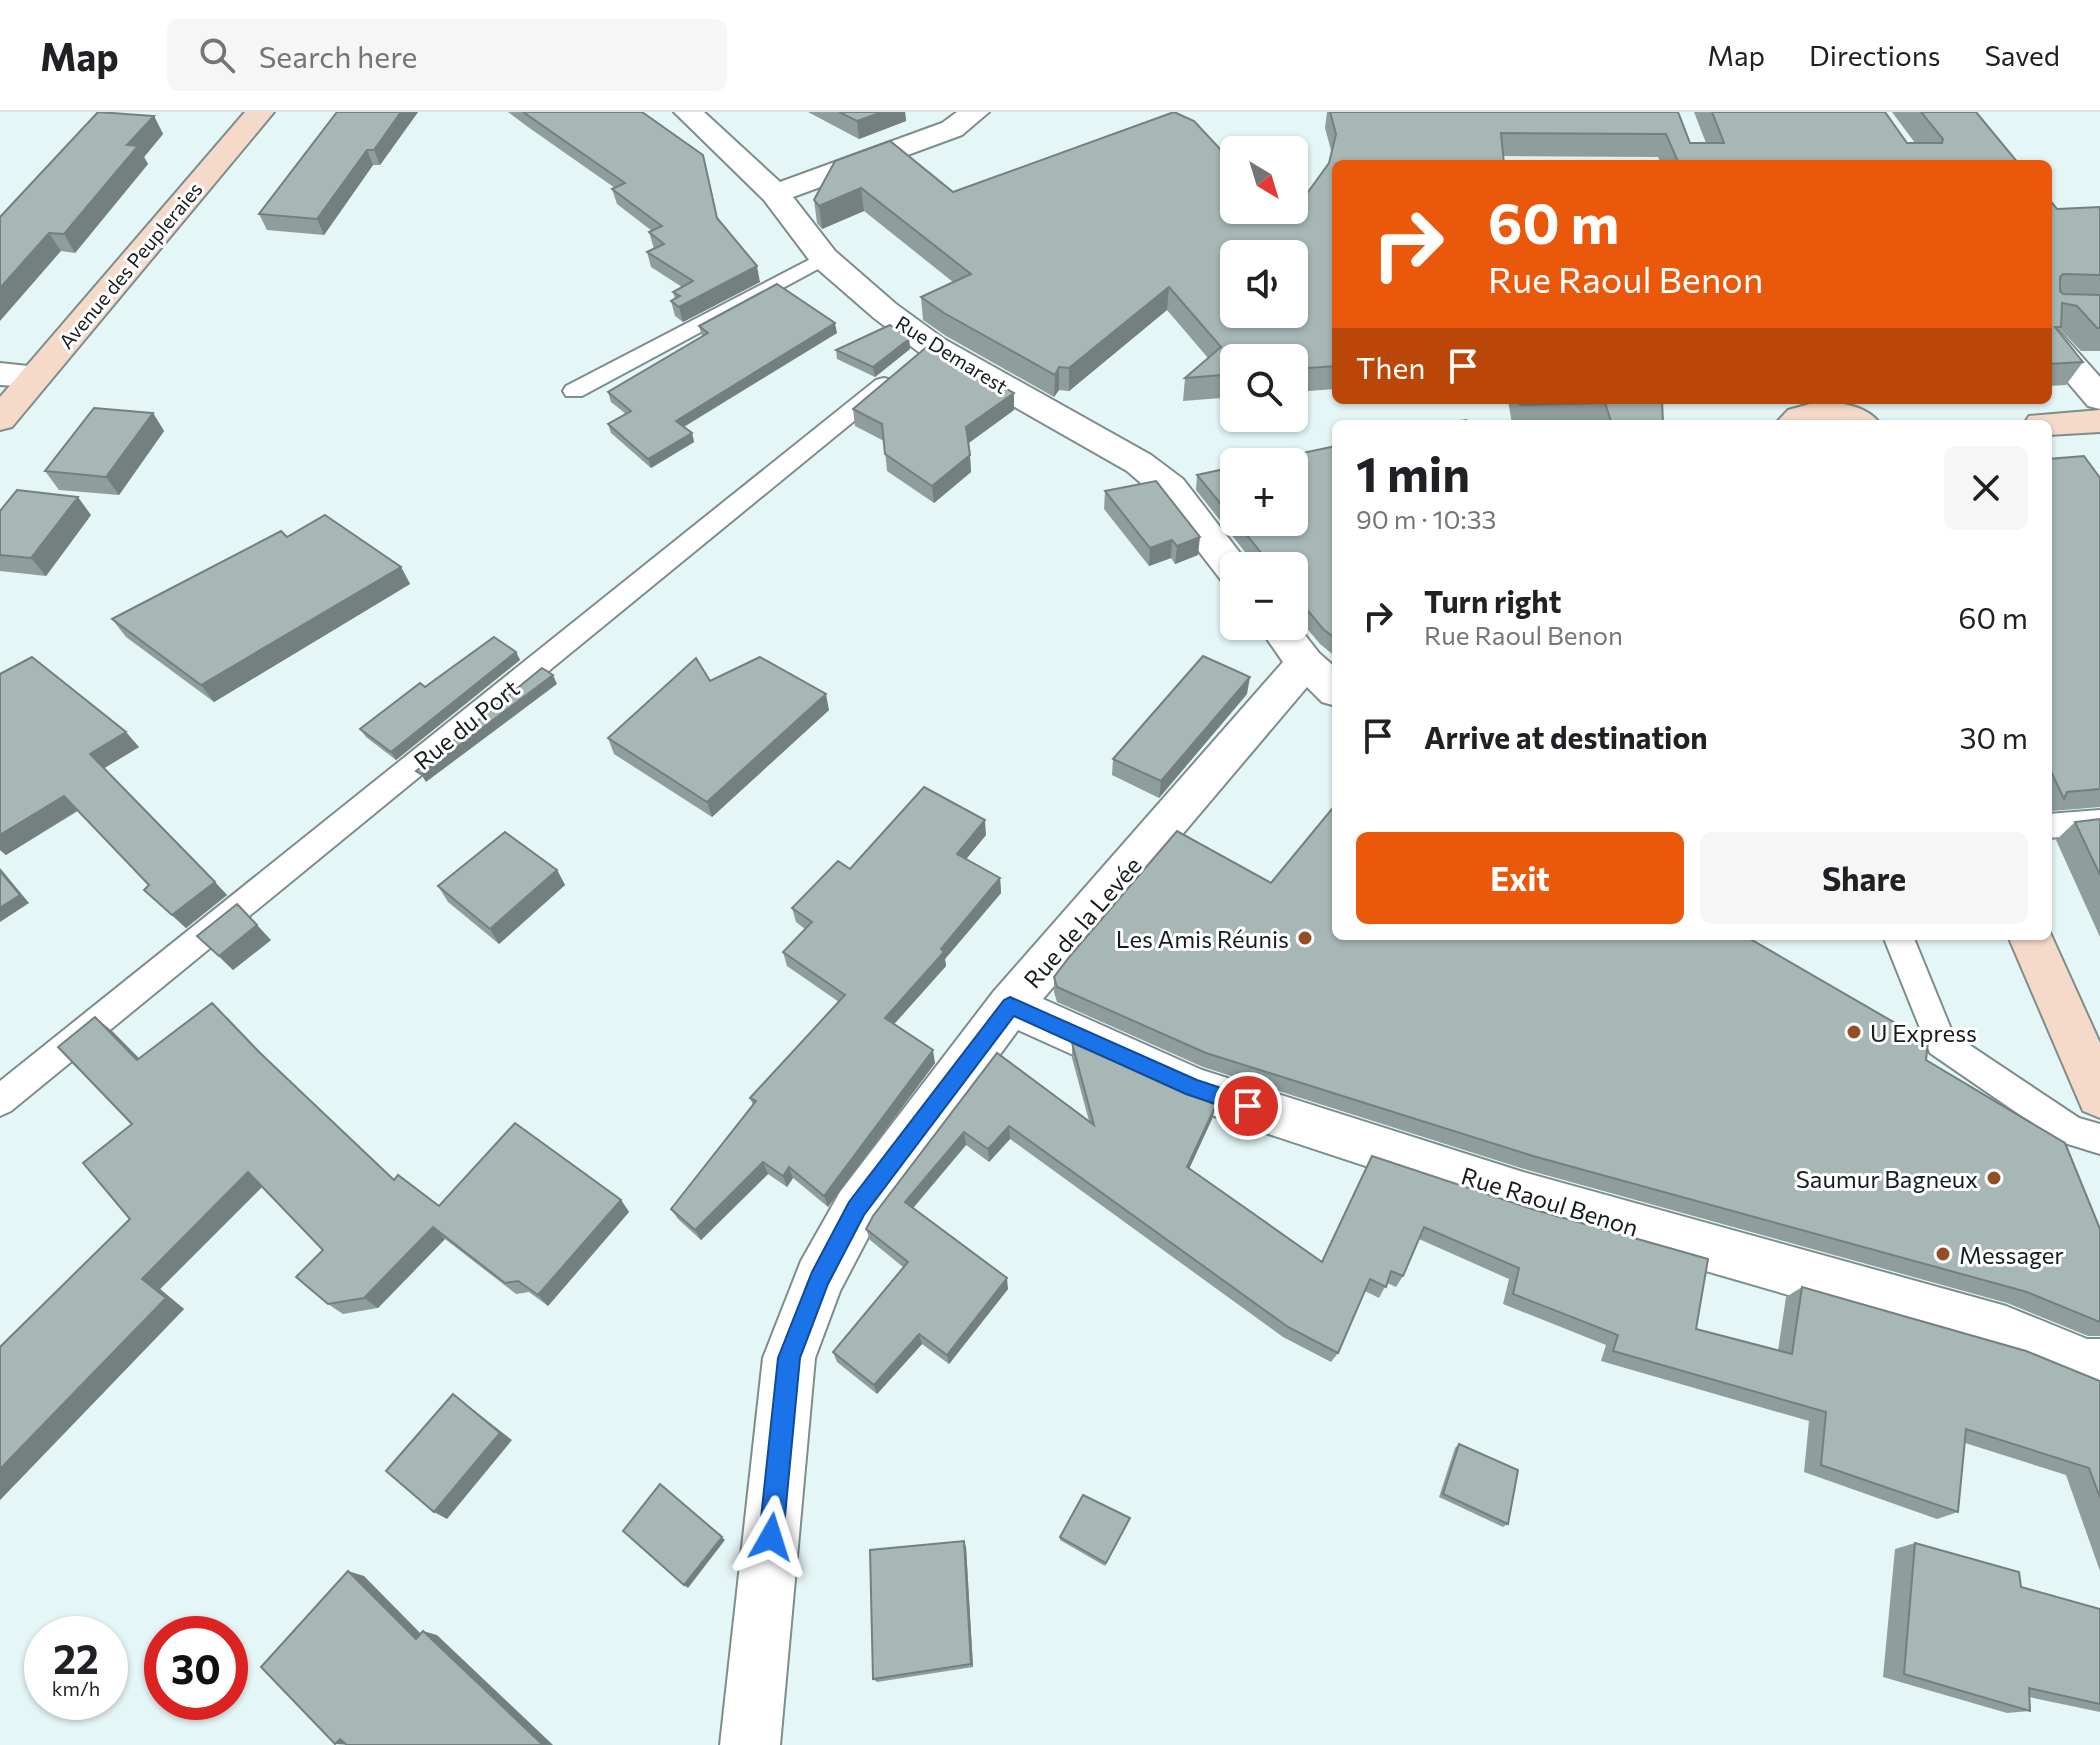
<!DOCTYPE html>
<html lang="en">
<head>
<meta charset="utf-8">
<style>
  :root { --surface:#fff; --page:#f6f6f6; --text:#202124; --muted:#757577; --line:#e0e0e0; --accent:#ea580c }
  body { margin:0; font-family:Commissioner,sans-serif; background:var(--page); color:var(--text); height:100vh; display:flex; flex-direction:column; font-size:30px; white-space:nowrap }
  * { box-sizing:border-box; margin:0 }
  p { font-size:26px; color:var(--muted) }
  .icon { flex:none; width:44px; height:44px; fill:none; stroke:currentColor; stroke-width:2; stroke-linecap:round; stroke-linejoin:round }
  .map { position:relative; flex:1; overflow:hidden }
  .sheet { position:absolute; left:1332px; top:308px; width:720px; height:520px; display:flex; flex-direction:column; background:var(--surface); border-radius:12px; box-shadow:0 2px 6px #0004 }
  .sheet>* { flex:none }
  .guide { position:absolute; left:1332px; top:48px; width:720px; height:244px; border-radius:12px; box-shadow:0 2px 6px #0004; background:#ea580c; color:#fff; overflow:hidden }
  .needle { width:52px; rotate:142deg }
  .controls { position:absolute; left:1220px; top:24px; display:grid; gap:16px }
  .controls a { display:grid; place-items:center; width:88px; height:88px; border-radius:12px; background:var(--surface); box-shadow:0 2px 6px #0004; font-size:40px }
  .speed { position:absolute; left:24px; top:1504px; display:flex; gap:16px; font-size:40px; font-weight:700; text-align:center }
  .speed>* { display:grid; place-content:center; width:104px; height:104px; border-radius:50%; background:var(--surface); box-shadow:0 2px 6px #0004; line-height:1 }
  .speed small { font-size:20px; font-weight:400 }
  .speed .limit { border:12px solid #d22; background:#fff; color:#111 }
  .pin { position:absolute; display:grid; place-items:center; width:68px; height:68px; color:#fff; margin:-34px; border:4px solid #fff; border-radius:50%; box-shadow:0 2px 8px #0007 }
  .me { position:absolute; width:88px; margin:-44px; rotate:6deg; stroke-linejoin:round; filter:drop-shadow(0 0 6px #0008) }
  .turn { display:flex; align-items:center; gap:28px; height:168px; padding:0 24px; font-size:36px }
  .turn .icon { width:104px; height:104px; stroke-width:2.5 }
  .turn b { display:block; font-size:56px; line-height:68px }
  .then { display:flex; align-items:center; height:76px; padding:0 24px; background:#0003; gap:16px; font-size:30px }
  .round { display:grid; place-items:center; flex:none; width:84px; height:84px; border-radius:12px; background:var(--page) }
  .overview { display:flex; align-items:center; justify-content:space-between; height:136px; padding:0 24px }
  h1 { font-size:48px; font-weight:700; line-height:60px }
  .action { display:flex; gap:16px; margin-top:auto; padding:16px 24px }
  .action a { flex:1; height:92px; border-radius:12px; background:var(--accent); color:#fff; font-size:32px; font-weight:700; line-height:92px; text-align:center }
  .action a+a { background:var(--page); color:var(--text) }
  ul { padding:0; list-style:none }
  li { display:flex; align-items:center; gap:24px; height:120px; padding:0 24px }
  li div { flex:1 }
  li b { display:block; font-size:30px }
  li em { font-style:normal }
  header { display:flex; align-items:center; gap:48px; box-sizing:border-box; height:112px; padding:0 40px; background:var(--surface); border-bottom:2px solid var(--line) }
  header strong { font-size:38px }
  nav { display:flex; gap:44px; margin-inline-start:auto; font-size:28px }
  .search { width:560px; height:72px; background:var(--page); display:flex; align-items:center; gap:20px; box-sizing:border-box; padding:0 28px; border-radius:12px; color:var(--muted); font-size:30px }
  .map>svg:first-child { display:block }
  .lines { fill:none; stroke-linecap:round; stroke-linejoin:round }
  .lane-casing { stroke:#7d8d8c; stroke-width:4 }
  .street-casing { stroke:#7d8d8c; stroke-width:4 }
  .secondary-casing { stroke:#7d8d8c; stroke-width:4 }
  .lane { fill:#fff; fill-rule:evenodd }
  .street { fill:#fff; fill-rule:evenodd }
  .secondary { fill:#f5d9c9; fill-rule:evenodd }
  .wall { fill:#8f9d9d }
  .shaded-wall { fill:#74807f }
  .building { fill:#a6b7b6; stroke:#74807f; stroke-width:2; fill-rule:evenodd }
  .route { fill:#1a73e8; stroke:#114b97; stroke-width:2 }
  .poi-dot { fill:#944e25; stroke:#fff; stroke-width:3 }
  .labels { text-anchor:middle; dominant-baseline:central; stroke-width:6; stroke-linejoin:round; paint-order:stroke }
  .far-street-label { font-size:20px; fill:#171d1d; stroke:#fff }
  .street-label { font-size:24px; fill:#171d1d; stroke:#fff }
  .poi-label { font-size:24px; fill:#171d1d; stroke:#fff; text-anchor:end }
</style>
</head>
<body>
<header>
<strong>Map</strong>
<div class="search"><svg class="icon" aria-label="search" viewBox="0 0 24 24"><circle cx="10" cy="10" r="6"/><path d="M15 15l6 6"/></svg>Search here</div>
<nav><a>Map</a><a>Directions</a><a>Saved</a></nav>
</header>
<div class="map">
<svg width="2100" height="1633" viewBox="0 0 2100 1633">
  <rect width="100%" height="100%" fill="#e5f6f6"/>
  <g class="lines">
    <defs>
      <g id="lane">
        <path d="M824,140L831,142L835,146L831,150L582,284H566L563,279L566,274Z"/>
        <path d="M884,266L892,268L895,273L892,278L11,999L0,1004V969L876,268Z"/>
        <path d="M2100,698V722L2048,726V702Z"/>
        <path d="M1883,824H1913L1953,922L2079,1006L2100,1012V1042L2058,1029L1930,941Z"/>
      </g>
      <g id="street">
        <path d="M674,0H704L780,70L942,11L957,0H989L962,23L793,85L835,139L896,192L944,227L1151,343L1183,367L1250,454H1234V472L1221,468L1157,385L1127,359L920,241L874,206L813,153L764,88Z"/>
        <path d="M2048,216L2059,219L2100,265V297L2088,294L2048,247Z"/>
        <path d="M0,251L47,256L52,264L47,272L35,275L0,273Z"/>
        <path d="M1294,509L1319,541L1336,556V594L1322,590L1307,575L1043,887L1202,958L1523,1060L2006,1194L2087,1227H2100V1279H2087L2006,1246L1523,1106L1193,997L1018,918L874,1114L840,1179L815,1246L780,1633H720L763,1246L801,1149L840,1080L994,879L1283,550L1258,514H1294Z"/>
      </g>
      <g id="secondary">
        <path d="M245,0H274L12,315L0,318V285Z"/>
        <path d="M1817,290C1838,289 1869,294 1880,312H1775L1788,298Z"/>
        <path d="M2100,298V320L2048,323V312H2024L2029,304Z"/>
        <path d="M2048,816L2100,931V1006L2083,999L2008,824H2048Z"/>
      </g>
    </defs>
    <use href="#lane" class="lane-casing"/>
    <use href="#street" class="street-casing"/>
    <use href="#secondary" class="secondary-casing"/>
    <use href="#lane" class="lane"/>
    <use href="#street" class="street"/>
    <use href="#secondary" class="secondary"/>
  </g>
  <g class="wall">
    <path d="M418,0L380,53H373L324,123L267,118L259,102Z"/>
    <path d="M508,0H642L760,170L683,210L675,204L671,189L675,187L673,180L682,175L651,155L647,140L654,137L649,120L652,119L617,92L612,77L615,76L528,15Z"/>
    <path d="M808,0H905L906,9L859,27Z"/>
    <path d="M1327,0H1678L1690,31H1706L1694,0H1885L1907,31H1915L1892,0H1978H1976L2019,52H1661L1658,45L1503,44L1336,52V277L1294,280V246H1234V285L1183,289L1185,266L1208,246L1167,198L1069,279L1059,278L1054,285L946,224L923,208L921,185L953,170L864,99L822,117L817,111L814,88L835,49L953,80L1287,109L1329,51L1332,42L1325,16Z"/>
    <path d="M154,4L163,22L144,45L148,52L75,141L61,139L0,105Z"/>
    <path d="M2048,86L2057,97L2100,95V239H2081L2060,217L2058,219L2083,250L2066,273L2048,274Z"/>
    <path d="M699,214L837,221L684,315L692,321L694,330L651,356L611,321L608,312L626,302L611,290L608,280L702,224Z"/>
    <path d="M909,227L910,237L875,265L837,247L836,238Z"/>
    <path d="M1508,288H1691L1662,289L1663,312H1512Z"/>
    <path d="M853,297L1014,298L969,331L971,360L934,391L887,359L884,329L855,314Z"/>
    <path d="M153,301L164,319L119,383L59,378L45,359Z"/>
    <path d="M1336,334V545L1320,532L1294,501V454H1256L1196,378L1197,363L1234,355V410H1294Z"/>
    <path d="M2048,347L2100,366V695L2052,699L2048,703Z"/>
    <path d="M1105,379L1198,443L1175,452L1171,446L1149,454L1104,397Z"/>
    <path d="M0,399L91,403L46,464L0,459Z"/>
    <path d="M287,425L401,455L410,472L214,590L126,525L112,507Z"/>
    <path d="M516,540L520,548L396,648L366,625L360,617L425,575Z"/>
    <path d="M0,562L139,635L104,656L227,783L186,816L144,778L149,773L78,699L6,743L0,738Z"/>
    <path d="M710,569L829,598L712,705L614,642L608,626Z"/>
    <path d="M1247,582L1159,686L1112,663L1113,647Z"/>
    <path d="M2100,707V825L2056,728L2075,710Z"/>
    <path d="M986,723L966,747L1000,766L1001,781L945,847L946,854L894,912L935,951L828,1095L793,1066L787,1075L768,1062L701,1128L678,1107L671,1097L753,993L750,986L839,890L787,854L783,840L805,817L796,810L792,796L850,757Z"/>
    <path d="M557,758L565,773L499,832L448,790L438,774Z"/>
    <path d="M1271,771L1926,948L2100,1117V1224H2088L2007,1191L1524,1057L1203,955L1057,890L1054,880V865Z"/>
    <path d="M197,824L271,828L233,858Z"/>
    <path d="M95,905L113,920L139,946L227,905L271,951L394,1068L439,1094L621,1088L629,1100L548,1194L529,1180L516,1182L445,1127L378,1196L343,1202L328,1192L323,1138L262,1075L160,1177L184,1197L0,1388V1235L130,1107L132,1012Z"/>
    <path d="M1072,931L1212,1007L1189,1057L1322,1150L1372,1044L1696,1217L1778,1239L1786,1185L1802,1175L2100,1269V1459L2066,1363L1965,1331L1958,1400L1937,1407L1804,1360L1809,1309L1601,1249L1606,1233L1503,1192L1509,1167L1419,1127L1403,1164L1396,1175L1387,1171L1379,1186L1365,1179L1338,1241L1331,1250L1283,1225L1010,1027L989,1050L966,1033L913,1096L1008,1177L949,1252L922,1232L877,1282L837,1250L833,1240L903,1155L870,1128L866,1117L997,941L1089,1009L1072,946Z"/>
    <path d="M1459,1332L1508,1412L1503,1415L1439,1385L1455,1336Z"/>
    <path d="M1129,1409L1105,1454L1060,1428V1425Z"/>
    <path d="M1915,1431L2021,1475L2100,1497V1600L2029,1585L2030,1599L2007,1601L1883,1565L1895,1437Z"/>
    <path d="M966,1435L973,1555L877,1570L873,1567Z"/>
  </g>
  <g class="shaded-wall">
    <path d="M401,0H418L380,53L374,38Z"/>
    <path d="M882,0H905L906,9L859,27L857,9Z"/>
    <path d="M154,4L163,22L144,45L148,52L75,141L64,122L127,33Z"/>
    <path d="M367,38L373,53L324,123L317,107Z"/>
    <path d="M861,76L864,99L822,117L819,94Z"/>
    <path d="M49,121L61,139L0,209V176Z"/>
    <path d="M757,154L760,170L683,210L679,195Z"/>
    <path d="M1169,175L1167,198L1069,279V256Z"/>
    <path d="M835,211L837,221L678,318L676,309Z"/>
    <path d="M909,227L910,237L875,265L873,255Z"/>
    <path d="M1059,255V278L1054,285L1055,263Z"/>
    <path d="M1014,281V298L967,332L966,315Z"/>
    <path d="M153,301L164,319L119,383L106,365Z"/>
    <path d="M692,321L694,330L651,356L648,347Z"/>
    <path d="M970,343L971,360L934,391L932,374Z"/>
    <path d="M78,385L91,403L46,464L31,446Z"/>
    <path d="M1200,425L1198,443L1175,452L1177,434Z"/>
    <path d="M1172,428L1171,446L1149,454L1150,436Z"/>
    <path d="M401,455L410,472L214,590L201,573Z"/>
    <path d="M516,540L520,548L396,648L391,640Z"/>
    <path d="M553,563L557,572L426,670L421,662Z"/>
    <path d="M1250,565L1247,582L1159,686L1161,669Z"/>
    <path d="M826,582L829,598L712,705L707,690Z"/>
    <path d="M126,620L139,635L103,657L90,642Z"/>
    <path d="M64,684L78,698L6,743L0,738V723Z"/>
    <path d="M985,708L986,723L958,757L957,742Z"/>
    <path d="M0,756L29,791L0,810Z"/>
    <path d="M557,758L565,773L499,832L490,817Z"/>
    <path d="M1000,766L1001,781L945,847L946,854L888,919L885,906L941,837Z"/>
    <path d="M215,770L227,783L186,816L172,803Z"/>
    <path d="M257,813L271,828L233,858L219,844Z"/>
    <path d="M95,905L113,920L154,962L137,948Z"/>
    <path d="M933,938L935,951L828,1095L824,1084Z"/>
    <path d="M1216,993L1212,1007L1184,1068L1187,1055Z"/>
    <path d="M1009,1014L1010,1027L989,1050L988,1037Z"/>
    <path d="M964,1020L966,1033L908,1102L905,1090Z"/>
    <path d="M763,1050L768,1062L701,1128L695,1118Z"/>
    <path d="M789,1055L793,1066L787,1075L783,1064Z"/>
    <path d="M248,1060L264,1073L160,1177L184,1197L0,1388V1357L142,1167Z"/>
    <path d="M621,1088L629,1100L548,1194L538,1183Z"/>
    <path d="M433,1115L445,1127L378,1196L364,1186Z"/>
    <path d="M1007,1166L1008,1177L949,1252L947,1243Z"/>
    <path d="M919,1222L922,1232L877,1282L874,1273Z"/>
    <path d="M453,1282L512,1328L447,1407L434,1400Z"/>
    <path d="M664,1376L725,1428L688,1476L684,1473Z"/>
    <path d="M964,1429L966,1435L973,1555L971,1552Z"/>
    <path d="M348,1459L364,1464L430,1531L416,1527Z"/>
    <path d="M423,1519L437,1523L553,1633H543Z"/>
    <path d="M340,1627L352,1633L335,1632Z"/>
  </g>
  <g class="building">
    <path d="M98,0L154,4L127,33L138,34L64,122L49,121L0,176V105Z"/>
    <path d="M337,0H401L374,38H367L317,107L259,102Z"/>
    <path d="M523,0H642L703,43L717,106L757,154L679,195L671,189L680,184L673,180L693,169L647,140L664,132L649,120L662,114L612,77L625,71Z"/>
    <path d="M839,0H882L857,9Z"/>
    <path d="M1174,0L1194,9L1234,52V98H1276L1287,109L1329,51L1336,22L1330,0H1678L1690,31H1724L1712,0H1885L1907,31H1942L1943,27L1921,0H1976L2019,52H1679L1666,22L1501,21L1504,52H1336V254L1294,257V246H1234V262L1185,266L1221,235L1169,175L1069,256L1059,255L1055,263L944,201L921,185L971,162L861,76L819,94L814,88L835,49L890,29L953,80ZM1234,142H1294V202H1234Z"/>
    <path d="M2048,86L2057,97L2100,95V163L2063,162L2060,165V179L2063,182L2100,183V216H2097L2077,194L2062,191L2061,215H2055L2083,250L2048,252Z"/>
    <path d="M777,172L835,211L676,309L692,321L648,347L608,312L631,299L608,280L708,221L699,214Z"/>
    <path d="M890,213L909,227L873,255L836,238Z"/>
    <path d="M929,233L1014,281L966,315L970,343L932,374L885,342L882,312L853,297Z"/>
    <path d="M1519,288H1662L1663,312H1612L1605,291L1520,293Z"/>
    <path d="M94,296L153,301L106,365L45,359Z"/>
    <path d="M1466,308L1468,312H1444Z"/>
    <path d="M1336,334V527L1323,517L1294,482V454H1272L1236,410H1294V350H1259Z"/>
    <path d="M2084,344L2100,366V677L2067,680L2064,687L2048,653V347Z"/>
    <path d="M1234,355V408L1197,363Z"/>
    <path d="M1156,369L1200,425L1177,434L1172,428L1150,436L1105,379Z"/>
    <path d="M17,378L78,385L31,446L0,443V399Z"/>
    <path d="M325,403L401,455L201,573L112,507L281,419L287,425Z"/>
    <path d="M494,525L516,540L391,640L360,617L420,571L425,575Z"/>
    <path d="M1203,544L1250,565L1161,669L1113,647Z"/>
    <path d="M32,545L126,620L90,642L215,770L172,803L144,778L149,773L64,684L0,723V562Z"/>
    <path d="M760,545L826,582L707,690L608,626L696,546L710,569Z"/>
    <path d="M542,556L553,563L421,662L416,659Z"/>
    <path d="M924,675L985,708L957,742L1000,766L941,837L944,840L885,906L933,938L824,1084L789,1055L783,1064L763,1050L695,1118L671,1097L756,989L750,986L845,883L783,840L812,810L792,796L838,749L850,757Z"/>
    <path d="M1336,692V824H1745L1928,930L1926,948L2065,1031L2100,1117V1210L2027,1180L1533,1044L1206,941L1057,875L1054,865L1070,844L1177,719L1271,771Z"/>
    <path d="M2100,707V763L2075,710Z"/>
    <path d="M505,720L557,758L490,817L438,774Z"/>
    <path d="M0,759L20,783L0,796Z"/>
    <path d="M237,792L257,813L219,844L197,824Z"/>
    <path d="M212,891L258,939L394,1068L398,1063L439,1094L515,1011L621,1088L538,1183L518,1169L505,1171L433,1115L364,1186L328,1192L296,1165L323,1138L248,1060L142,1167L166,1186L0,1357V1235L130,1107L83,1051L132,1012L58,935L95,905L137,948Z"/>
    <path d="M1072,931L1216,993L1187,1055L1322,1150L1372,1044L1532,1097L1708,1147L1696,1217L1792,1242L1802,1175L2026,1239L2100,1269V1386L2089,1356L1966,1317L1958,1400L1821,1353L1826,1300L1613,1239L1618,1223L1513,1182L1519,1156L1424,1115L1403,1164L1391,1159L1386,1175L1370,1167L1338,1241L1288,1215L1009,1014L988,1037L964,1020L905,1090L1007,1166L947,1243L919,1222L874,1273L833,1240L908,1150L866,1117L873,1104L997,941L1094,1013Z"/>
    <path d="M453,1282L500,1321L434,1400L386,1359Z"/>
    <path d="M1459,1332L1518,1358L1508,1412L1443,1382Z"/>
    <path d="M660,1372L722,1425L684,1473L623,1419Z"/>
    <path d="M1083,1383L1130,1406L1106,1451L1060,1425Z"/>
    <path d="M964,1429L971,1552L873,1567L870,1438Z"/>
    <path d="M1915,1431L2019,1460L2021,1475L2100,1497V1592L2029,1576L2030,1599L1904,1562Z"/>
    <path d="M348,1459L416,1527L423,1519L543,1633H347L340,1627L335,1632L261,1555Z"/>
  </g>
  <path class="route" d="M1010,885L1197,968L1255,987L1258,994L1255,1000L1248,1003L1186,982L1014,904L864,1103L828,1172L800,1246L783,1425L779,1433L771,1436L763,1433L759,1425L778,1246L812,1160L849,1090L1004,888Z"/>
  <g class="poi-dot">
    <circle cx="1305" cy="826" r="8"/>
    <circle cx="1854" cy="920" r="8"/>
    <circle cx="1994" cy="1066" r="8"/>
    <circle cx="1943" cy="1142" r="8"/>
  </g>
  <g class="labels">
    <g class="far-street-label">
      <text transform="translate(130 153) rotate(-50)">Avenue des Peupleraies</text>
      <text transform="translate(952 242) rotate(32)">Rue Demarest</text>
    </g>
    <g class="street-label">
      <text transform="translate(466 612) rotate(-39)">Rue du Port</text>
      <text transform="translate(1082 810) rotate(-49)">Rue de la Levée</text>
      <text transform="translate(1550 1089) rotate(17)">Rue Raoul Benon</text>
    </g>
    <g class="poi-label">
      <text x="1289" y="826">Les Amis Réunis</text>
      <text x="1870" y="920" text-anchor="start">U Express</text>
      <text x="1978" y="1066">Saumur Bagneux</text>
      <text x="1959" y="1142" text-anchor="start">Messager</text>
    </g>
  </g>
</svg>
<div class="controls">
<a><svg class="needle" viewBox="-14 -14 28 28"><path d="M0-13l5 13h-10z" fill="#e53935"/><path d="M0 13l5-13h-10z" fill="#757577"/></svg></a>
<a><svg class="icon" aria-label="sound" viewBox="0 0 24 24"><path d="M4 9h4l5-4v14l-5-4H4zM17 9q2 3 0 6"/></svg></a>
<a><svg class="icon" aria-label="search" viewBox="0 0 24 24"><circle cx="10" cy="10" r="6"/><path d="M15 15l6 6"/></svg></a>
<a>+</a>
<a>−</a>
</div>
<div class="speed"><div>22<small>km/h</small></div><div class="limit">30</div></div>
<div class="pin" style="left:1248px;top:994px;background:#d93025"><svg class="icon" aria-label="arrive" viewBox="0 0 24 24"><path d="M6 21V4h12l-3 4 3 4H6"/></svg></div>
<svg class="me" style="left:771px;top:1425px" viewBox="-20 -20 40 40"><path d="M0-17L14 15 0 8-14 15z" fill="#1a73e8" stroke="#fff" stroke-width="4"/></svg>
<div class="guide">
<div class="turn"><svg class="icon" aria-label="right" viewBox="0 0 24 24"><path d="M7 20v-9h11M14 6l5 5-5 5"/></svg><div><b>60 m</b>Rue Raoul Benon</div></div>
<div class="then">Then<svg class="icon" aria-label="arrive" viewBox="0 0 24 24"><path d="M6 21V4h12l-3 4 3 4H6"/></svg></div>
</div>
<section class="sheet">
<div class="overview"><div><h1>1 min</h1><p>90 m · 10:33</p></div><a class="round"><svg class="icon" aria-label="close" viewBox="0 0 24 24"><path d="M6 6l12 12M18 6L6 18"/></svg></a></div>
<ul>
<li><svg class="icon" aria-label="right" viewBox="0 0 24 24"><path d="M7 20v-9h11M14 6l5 5-5 5"/></svg><div><b>Turn right</b><p>Rue Raoul Benon</p></div><em>60 m</em></li>
<li><svg class="icon" aria-label="arrive" viewBox="0 0 24 24"><path d="M6 21V4h12l-3 4 3 4H6"/></svg><div><b>Arrive at destination</b></div><em>30 m</em></li>
</ul>
<div class="action"><a>Exit</a><a>Share</a></div>
</section>
</div>
</body>
</html>
